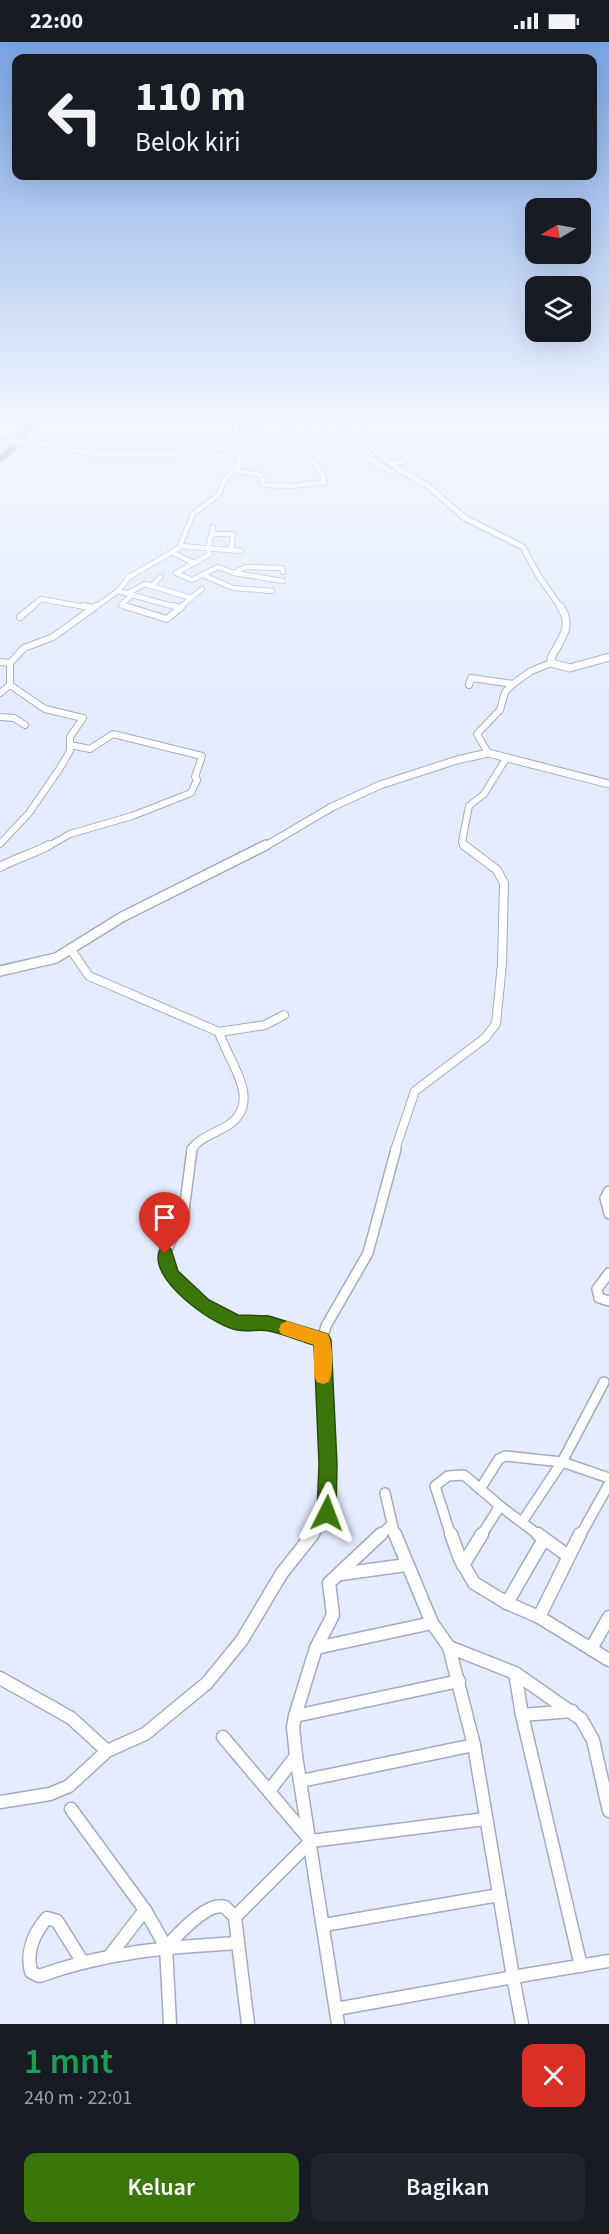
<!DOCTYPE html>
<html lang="id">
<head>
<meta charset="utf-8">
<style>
  :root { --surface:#171b24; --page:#20242c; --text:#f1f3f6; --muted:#9ea1a6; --accent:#3b760a }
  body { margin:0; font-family:"Source Sans 3",sans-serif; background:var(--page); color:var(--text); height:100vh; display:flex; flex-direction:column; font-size:22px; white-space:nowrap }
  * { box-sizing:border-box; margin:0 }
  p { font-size:20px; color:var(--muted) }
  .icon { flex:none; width:33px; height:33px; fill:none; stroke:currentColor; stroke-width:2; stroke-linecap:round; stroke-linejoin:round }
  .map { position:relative; height:1982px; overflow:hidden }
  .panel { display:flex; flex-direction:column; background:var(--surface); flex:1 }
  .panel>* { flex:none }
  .guide { position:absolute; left:12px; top:12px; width:585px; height:126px; border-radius:12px; box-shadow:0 6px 24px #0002; background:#171b24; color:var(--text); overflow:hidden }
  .needle { width:39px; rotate:260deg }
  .buttons { position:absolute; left:525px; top:156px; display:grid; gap:12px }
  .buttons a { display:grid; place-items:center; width:66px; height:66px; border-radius:12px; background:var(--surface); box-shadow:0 6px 24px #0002; font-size:30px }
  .pin { position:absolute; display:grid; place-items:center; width:51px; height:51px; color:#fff; margin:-62px -26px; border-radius:50% 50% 50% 0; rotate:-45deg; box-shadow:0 0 6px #0007 }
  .pin .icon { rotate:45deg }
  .me { position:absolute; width:66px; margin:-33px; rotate:3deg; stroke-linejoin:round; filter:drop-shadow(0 0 4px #0008) }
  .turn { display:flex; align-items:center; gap:21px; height:126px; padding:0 24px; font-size:27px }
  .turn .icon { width:78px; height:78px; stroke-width:2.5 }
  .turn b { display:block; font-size:42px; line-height:51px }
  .round { display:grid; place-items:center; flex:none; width:63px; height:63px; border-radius:12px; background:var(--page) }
  .headline { display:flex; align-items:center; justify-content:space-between; height:102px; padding:0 24px }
  h1 { font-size:36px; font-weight:600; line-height:45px; color:#1e9e55 }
  .primary-button { display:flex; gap:12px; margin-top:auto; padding:12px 24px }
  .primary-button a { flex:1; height:69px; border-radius:12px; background:var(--accent); color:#fff; font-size:24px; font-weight:600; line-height:69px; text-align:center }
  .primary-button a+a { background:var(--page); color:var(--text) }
  .status { display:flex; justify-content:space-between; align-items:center; height:42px; padding:0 30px; background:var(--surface); direction:ltr }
  .status svg { height:16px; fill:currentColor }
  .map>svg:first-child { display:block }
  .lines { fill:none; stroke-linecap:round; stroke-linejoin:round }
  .river { fill:#7089dc; fill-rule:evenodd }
  .minor-far4-casing { stroke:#a3abc1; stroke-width:6 }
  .minor-far3-casing { stroke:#a3abc1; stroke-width:8 }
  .minor-far2-casing { stroke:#a3abc1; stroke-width:10 }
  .minor-far1-casing { stroke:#a3abc1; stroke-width:12 }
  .minor-casing { stroke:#a3abc1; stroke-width:15 }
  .tertiary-far2-casing { stroke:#a3abc1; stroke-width:7 }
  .tertiary-far1-casing { stroke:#a3abc1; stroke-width:9 }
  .tertiary-casing { stroke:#a3abc1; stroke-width:12 }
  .minor-far4 { stroke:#fff; stroke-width:4.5 }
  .minor-far3 { stroke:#fff; stroke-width:6 }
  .minor-far2 { stroke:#fff; stroke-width:8 }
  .minor-far1 { stroke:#fff; stroke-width:9 }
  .minor { stroke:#fff; stroke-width:12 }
  .tertiary-far2 { stroke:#fff; stroke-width:5 }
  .tertiary-far1 { stroke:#fff; stroke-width:7 }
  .tertiary { stroke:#fff; stroke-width:9 }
  .route { fill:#3b760a; stroke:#264d06; stroke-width:1.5 }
  .slow { fill:#f59e0b }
</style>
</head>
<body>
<div class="status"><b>22:00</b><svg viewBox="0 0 49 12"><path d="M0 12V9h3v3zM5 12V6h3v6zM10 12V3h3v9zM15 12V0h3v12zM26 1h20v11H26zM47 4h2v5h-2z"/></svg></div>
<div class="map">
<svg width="609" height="1982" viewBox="0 0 609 1982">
  <rect width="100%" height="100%" fill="#e5ecff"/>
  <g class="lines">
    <path class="river" d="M27,377H35L37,381L17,403V408L0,420V413L10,405V401L29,381Z"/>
    <defs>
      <g id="minor-far4">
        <path d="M351,383L396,377"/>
        <path d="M330,384L342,402L393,430"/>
        <path d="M0,400H31L92,412H176L183,408L180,378"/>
        <path d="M183,405L240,408"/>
        <path d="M391,421L404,420"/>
        <path d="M237,429L261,433L263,443L293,444L325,440C316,412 288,404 274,380"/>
        <path d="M211,492H233L231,508"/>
        <path d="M181,504L241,509"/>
        <path d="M173,511L194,521L176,531L192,538L218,525L234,531L246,525L282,526L283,530"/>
        <path d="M194,521L210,512L208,507L213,485"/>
        <path d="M234,531L283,539"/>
        <path d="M203,533L233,546L272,549"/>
        <path d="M151,544L161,535"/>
        <path d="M118,549L179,566"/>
        <path d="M128,551L145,542L191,556L180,566"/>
        <path d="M191,556L202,547"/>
        <path d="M31,566L41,557L91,566"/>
        <path d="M94,566L118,549L129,535L179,506L193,472L218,453L226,436L238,426L240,400L235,381"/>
        <path d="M130,566L121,563L132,553"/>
      </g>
      <g id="minor-far3">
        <path d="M83,564L93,566"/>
        <path d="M125,564L167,577L180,566L174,564"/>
        <path d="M180,566L182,564"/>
        <path d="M20,575L33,564"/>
        <path d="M0,620L10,621"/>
        <path d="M469,643L471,636L513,642"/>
        <path d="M0,651L10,643"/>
        <path d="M0,675L14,676L25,683"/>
        <path d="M488,711L477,692L500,668L505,650L513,642L531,629L551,621"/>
        <path d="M0,802L29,771L60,726L70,709V695L83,676L45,667L10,643V621L24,606L53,595L96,564"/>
        <path d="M47,805L70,792L132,774L191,751L197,738L195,735L202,714L113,692L90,707L70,703"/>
        <path d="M465,805L462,800L469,764L484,752L507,715"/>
      </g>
      <g id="minor-far2">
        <path d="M0,825C16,816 33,812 49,803"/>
        <path d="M71,908L89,934L219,990C228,1020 266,1062 225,1085C213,1092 199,1096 191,1108"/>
        <path d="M219,990L265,983L284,973"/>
        <path d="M395,1108L415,1049L485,996L496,982L502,922L504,841L497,828L464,803"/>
      </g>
      <g id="minor-far1">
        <path d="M192,1107L184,1169L165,1212L172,1234L203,1264L237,1280L269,1282L322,1298"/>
        <path d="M609,1149L605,1156L609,1172"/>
        <path d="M609,1231L597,1247L599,1256L609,1259"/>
        <path d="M480,1447L499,1417L505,1414L562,1420L609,1436"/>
        <path d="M385,1451L395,1494"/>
        <path d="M522,1480L562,1420L604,1340"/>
        <path d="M312,1494L322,1481L329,1462L322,1298L326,1284L368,1211L396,1107"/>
        <path d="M380,1494L391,1483"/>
        <path d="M451,1494L435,1444L448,1434L464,1433L500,1464L540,1494"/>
        <path d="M481,1494L500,1464"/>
        <path d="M580,1494L609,1442"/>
      </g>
      <g id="minor">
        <path d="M395,1492L432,1581L449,1605L515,1631L581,1677L593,1698L609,1769"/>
        <path d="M451,1492L460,1517L474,1541L507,1561L539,1575L609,1618"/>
        <path d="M538,1492L568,1514"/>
        <path d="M463,1523L482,1492"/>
        <path d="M341,1532L406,1523"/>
        <path d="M507,1561L544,1497"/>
        <path d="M539,1575L580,1492"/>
        <path d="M316,1606L432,1581"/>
        <path d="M591,1607L609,1575"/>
        <path d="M515,1631L522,1673L581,1924"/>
        <path d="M0,1636L71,1676L107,1709"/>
        <path d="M522,1673L572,1669"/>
        <path d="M295,1674L316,1606L333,1573L329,1541L381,1492"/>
        <path d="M223,1695L310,1798"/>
        <path d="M301,1739L474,1703"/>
        <path d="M269,1749L296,1714"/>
        <path d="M0,1760L50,1752L69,1744L107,1709L145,1692L207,1641L242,1598L282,1531L313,1492"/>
        <path d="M71,1767L145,1868L166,1905L170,1982"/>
        <path d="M324,1883L499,1853"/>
        <path d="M238,1901L235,1875L311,1799L485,1777"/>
        <path d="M166,1905C178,1893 207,1859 225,1865L235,1875"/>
        <path d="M111,1912L145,1868"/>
        <path d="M82,1919L57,1879L47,1876C34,1891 26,1910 31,1930L39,1934C106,1910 167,1905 238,1901L248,1982"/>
        <path d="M336,1967L513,1935L474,1703L449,1605"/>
        <path d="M338,1982L296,1714L293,1685L295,1674L459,1639"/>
        <path d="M522,1982L513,1935L609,1919"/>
      </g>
      <g id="tertiary-far2">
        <path d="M179,377L330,384L347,381"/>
        <path d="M337,377L351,383L376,410L400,428L428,444L465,476L523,505L538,533L561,566"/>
      </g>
      <g id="tertiary-far1">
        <path d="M560,564C574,584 561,597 551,616V621L570,626L609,615"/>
        <path d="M264,805L332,765L380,743L457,718L488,711L609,742"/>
      </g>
      <path id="tertiary" d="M0,929L56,916L122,875L266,803"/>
    </defs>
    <use href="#minor-far4" class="minor-far4-casing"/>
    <use href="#minor-far3" class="minor-far3-casing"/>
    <use href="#minor-far2" class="minor-far2-casing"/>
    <use href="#minor-far1" class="minor-far1-casing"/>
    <use href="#minor" class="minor-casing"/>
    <use href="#tertiary-far2" class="tertiary-far2-casing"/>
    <use href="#tertiary-far1" class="tertiary-far1-casing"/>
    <use href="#tertiary" class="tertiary-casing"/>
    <use href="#minor-far4" class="minor-far4"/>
    <use href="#minor-far3" class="minor-far3"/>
    <use href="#minor-far2" class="minor-far2"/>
    <use href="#minor-far1" class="minor-far1"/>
    <use href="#minor" class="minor"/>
    <use href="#tertiary-far2" class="tertiary-far2"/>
    <use href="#tertiary-far1" class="tertiary-far1"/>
    <use href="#tertiary" class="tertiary"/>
  </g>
  <linearGradient id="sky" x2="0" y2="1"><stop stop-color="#78a3e3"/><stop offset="0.58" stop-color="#f3f6ff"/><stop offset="1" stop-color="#f3f6ff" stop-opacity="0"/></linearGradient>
  <rect width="609" height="654" fill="url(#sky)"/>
  <path class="route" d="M165,1205L171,1207L178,1229L209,1258L238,1273L269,1274L328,1292L331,1298L337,1422L336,1471L333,1477L327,1480L320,1477L317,1471L319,1422L314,1303C300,1299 284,1292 269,1289C259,1287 247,1290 237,1288C212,1283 146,1236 160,1207Z"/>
  <path class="slow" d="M287,1279L328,1292C333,1304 334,1328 329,1340L323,1342L317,1340L314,1334V1303L281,1292L279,1287L281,1282Z"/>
</svg>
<div class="buttons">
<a><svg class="needle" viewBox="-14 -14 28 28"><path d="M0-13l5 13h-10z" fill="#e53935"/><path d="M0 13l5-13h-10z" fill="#9ea1a6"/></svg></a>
<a><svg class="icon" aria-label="layers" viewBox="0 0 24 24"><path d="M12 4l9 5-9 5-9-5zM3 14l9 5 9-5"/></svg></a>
</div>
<div class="pin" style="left:165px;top:1212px;background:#d93025"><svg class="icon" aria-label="arrive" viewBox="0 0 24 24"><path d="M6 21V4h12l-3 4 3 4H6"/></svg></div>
<svg class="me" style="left:327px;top:1471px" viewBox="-20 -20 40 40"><path d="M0-17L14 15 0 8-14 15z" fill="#3b760a" stroke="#fff" stroke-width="4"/></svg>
<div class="guide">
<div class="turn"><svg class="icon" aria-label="left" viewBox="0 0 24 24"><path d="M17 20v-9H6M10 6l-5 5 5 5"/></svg><div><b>110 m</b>Belok kiri</div></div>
</div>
</div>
<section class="panel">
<div class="headline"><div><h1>1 mnt</h1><p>240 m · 22:01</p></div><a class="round" style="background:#d93025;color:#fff"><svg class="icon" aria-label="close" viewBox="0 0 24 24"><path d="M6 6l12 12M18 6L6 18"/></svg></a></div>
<div class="primary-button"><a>Keluar</a><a>Bagikan</a></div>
</section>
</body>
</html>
